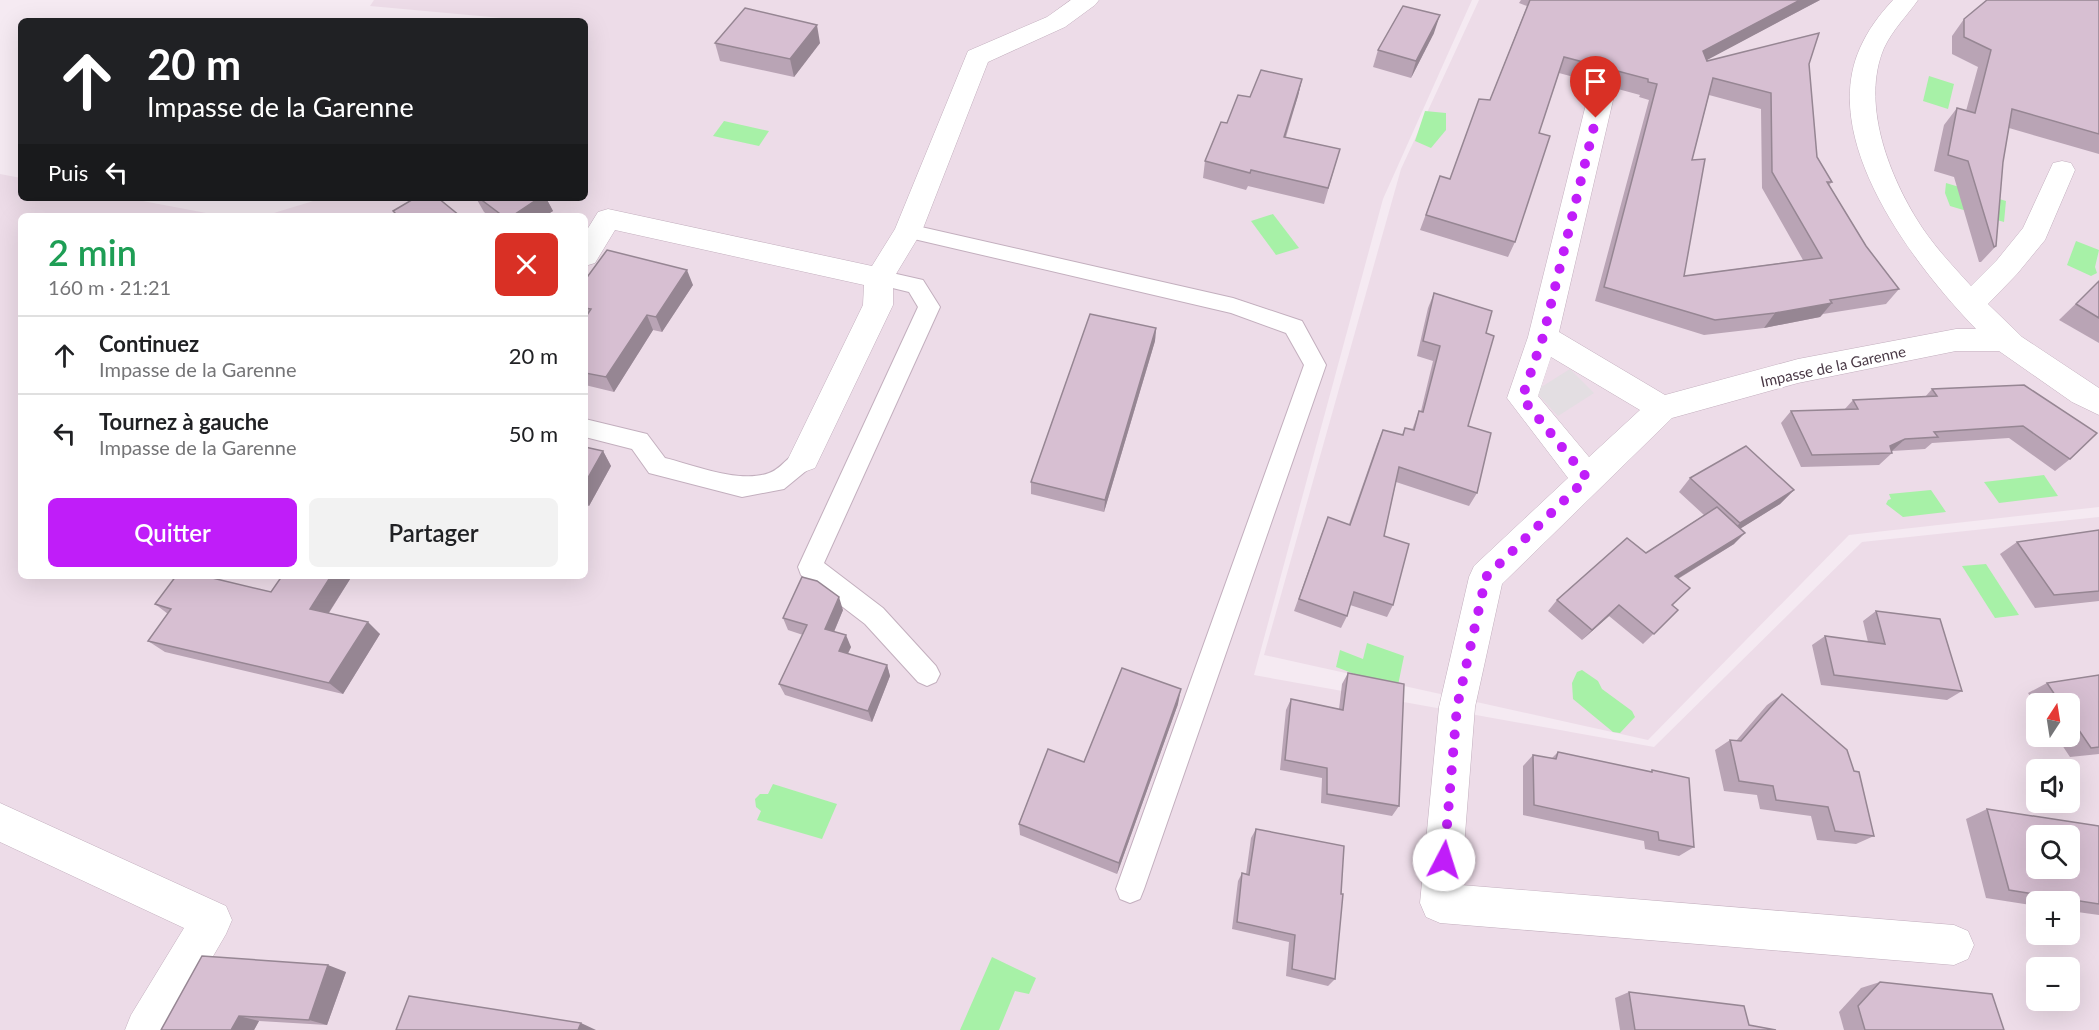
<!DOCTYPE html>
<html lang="fr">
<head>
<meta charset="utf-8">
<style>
  :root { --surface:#fff; --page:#f2f2f2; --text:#202124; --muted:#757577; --line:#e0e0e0; --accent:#c01df9 }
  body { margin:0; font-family:Lato,sans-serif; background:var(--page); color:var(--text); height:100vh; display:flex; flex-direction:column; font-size:22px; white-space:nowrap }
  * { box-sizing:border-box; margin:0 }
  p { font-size:20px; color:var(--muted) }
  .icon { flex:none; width:33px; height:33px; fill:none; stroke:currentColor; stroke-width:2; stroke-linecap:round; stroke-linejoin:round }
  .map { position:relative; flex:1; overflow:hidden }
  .drawer { position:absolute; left:18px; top:213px; width:570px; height:366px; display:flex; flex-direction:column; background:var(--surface); border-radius:9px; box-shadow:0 6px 24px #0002 }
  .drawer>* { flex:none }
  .guide { position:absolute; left:18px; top:18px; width:570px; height:183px; border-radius:9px; box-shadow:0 6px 24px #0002; background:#202124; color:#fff; overflow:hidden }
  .needle { width:39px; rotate:12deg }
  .controls { position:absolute; left:2026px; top:693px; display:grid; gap:12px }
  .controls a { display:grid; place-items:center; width:54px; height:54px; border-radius:9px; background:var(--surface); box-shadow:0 6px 24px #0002; font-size:30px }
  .pin { position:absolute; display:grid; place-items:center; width:51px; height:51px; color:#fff; margin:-62px -26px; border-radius:50% 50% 50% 0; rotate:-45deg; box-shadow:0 0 6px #0007 }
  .pin .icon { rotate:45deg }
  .me { position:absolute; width:66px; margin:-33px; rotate:5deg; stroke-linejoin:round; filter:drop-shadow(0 0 4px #0008) }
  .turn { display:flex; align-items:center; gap:21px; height:126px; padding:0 30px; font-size:27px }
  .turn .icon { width:78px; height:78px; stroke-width:2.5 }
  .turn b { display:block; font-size:42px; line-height:51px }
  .then { display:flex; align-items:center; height:57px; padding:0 30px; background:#0003; gap:12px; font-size:22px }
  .round { display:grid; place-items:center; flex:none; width:63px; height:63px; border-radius:9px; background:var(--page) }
  .head { display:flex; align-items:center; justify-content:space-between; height:102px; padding:0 30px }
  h1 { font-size:36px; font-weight:600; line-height:45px; color:#1e9e55 }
  .button { display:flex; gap:12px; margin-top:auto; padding:12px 30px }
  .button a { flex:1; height:69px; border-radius:9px; background:var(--accent); color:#fff; font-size:24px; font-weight:600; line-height:69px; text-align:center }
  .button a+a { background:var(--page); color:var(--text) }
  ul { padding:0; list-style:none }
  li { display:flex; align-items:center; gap:18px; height:78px; padding:0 30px; border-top:2px solid var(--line) }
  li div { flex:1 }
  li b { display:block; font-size:22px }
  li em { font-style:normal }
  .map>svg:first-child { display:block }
  .residential { fill:#eddce8; fill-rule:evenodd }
  .parking { fill:#e3dee2 }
  .water { fill:#a7f1a7 }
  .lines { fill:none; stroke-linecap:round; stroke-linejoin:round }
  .service-casing { stroke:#c3afbe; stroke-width:2 }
  .minor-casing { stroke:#c3afbe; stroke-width:1 }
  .service { fill:#fff; fill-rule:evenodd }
  .minor { fill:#fff; fill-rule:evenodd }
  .wall { fill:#b9a4b5; fill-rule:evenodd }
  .shaded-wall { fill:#968693 }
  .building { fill:#d7bfd2; stroke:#968693; stroke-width:1.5; fill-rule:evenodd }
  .route { stroke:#c01df9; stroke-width:10; stroke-dasharray:0 18 }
  .labels { text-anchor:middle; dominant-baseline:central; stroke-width:5; stroke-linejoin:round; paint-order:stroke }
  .street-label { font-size:15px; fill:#493845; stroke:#fff }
</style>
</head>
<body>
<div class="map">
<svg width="2099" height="1030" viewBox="0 0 2099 1030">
  <rect width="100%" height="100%" fill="#f5eaf2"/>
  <g class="residential">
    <path d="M374,0H1472L1383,199L1254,675L1654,747L1862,542L2099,517V1030H0V174L21,178V198H127L222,216H21V576H585V216H264L323,198H585V21H536L370,6ZM2037,704H2070V736H2037ZM2037,770H2070V802H2037ZM2037,836H2070V868H2037ZM2037,902H2070V934H2037ZM2037,968H2070V1000H2037Z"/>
    <path d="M1479,0H2099V507L1849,535L1648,740L1264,655L1401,169Z"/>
  </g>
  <path class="parking" d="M1570,369L1594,393L1558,416L1535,391Z"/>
  <g class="water">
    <path d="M1929,76L1954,84L1948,109L1923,101Z"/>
    <path d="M1425,111L1446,113V130L1431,148L1415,141Z"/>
    <path d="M724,121L769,131L759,146L713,136Z"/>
    <path d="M1946,183L2006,201L2004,222L1950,206L1945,193Z"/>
    <path d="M1273,214L1299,248L1276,255L1251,221Z"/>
    <path d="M2076,241L2099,250L2095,267L2097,273L2091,276L2067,265Z"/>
    <path d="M2044,475L2058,496L1999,503L1984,482Z"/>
    <path d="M1931,490L1946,512L1903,517L1886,504L1888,500L1891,499L1889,494Z"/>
    <path d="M1986,564L2019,615L1995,618L1962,566Z"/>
    <path d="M1367,643L1404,656L1397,690L1336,667L1340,650L1363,659Z"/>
    <path d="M1582,670L1598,681L1602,689L1632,711L1635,717L1620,733L1613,732L1573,699L1572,683L1577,672Z"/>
    <path d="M773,784L837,804L822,839L757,820L761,811L756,807L755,799L760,794H768Z"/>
    <path d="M992,957L1036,978L1029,994L1015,991L999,1030H960Z"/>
  </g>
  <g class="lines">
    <defs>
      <g id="service">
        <path d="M908,224L1233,298L1302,321L1326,365L1144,889L1140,899L1130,903L1120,899L1116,889L1304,365L1286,333L1231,313L901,236L898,231L901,226Z"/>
        <path d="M879,270L923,280L940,307L824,563L883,608L936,666L940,674L936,682L927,686L918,682L865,624L801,575L798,567L918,307L909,292L872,283L869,278L872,273Z"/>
        <path d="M585,419L647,434L665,458C694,465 740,484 769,473C786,467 792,445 812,452L816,459L812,466L784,489L742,497L649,473L632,449L585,437Z"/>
      </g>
      <g id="minor">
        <path d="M1071,0H1099L1095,5L1065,27L988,62L922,231L893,279V305L815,468L804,472L793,468L788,459L863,305L864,285L615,230L595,263L585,266V233L598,212L608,209L872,266L895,229L968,51L1047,17Z"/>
        <path d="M1893,0H1918C1906,17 1893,29 1884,48C1861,102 1888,172 1916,218C1931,243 1951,264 1971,286L1997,260L2023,228L2053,163L2062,161L2071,163L2075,170L2045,240L2017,274L1988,304L2022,337L2099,388V415L2072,402L1999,351H1956L1798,383L1672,418L1502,584L1475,707L1461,885L1954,925L1968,931L1974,945L1968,959L1954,965L1440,923L1426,917L1420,903L1439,707L1469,577L1474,566L1568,478L1507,398L1528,337L1588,96L1592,90L1601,88L1610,90L1614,96L1559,332L1665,395L1798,359L1956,329H1976C1915,266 1818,141 1860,48C1868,30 1879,15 1893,0ZM1551,357L1640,410L1589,457L1538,396Z"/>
        <path d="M0,803L226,906L232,920L226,934L170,1030H125L131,1015L184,928L0,842Z"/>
      </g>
    </defs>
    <use href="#service" class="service-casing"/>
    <use href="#minor" class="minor-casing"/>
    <use href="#service" class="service"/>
    <use href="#minor" class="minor"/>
  </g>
  <g class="wall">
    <path d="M1521,0H1820L1706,60L1707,61L1809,64L1817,157L1832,182L1829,185L1866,246L1899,289L1886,304L1823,314L1820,317L1764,328L1704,335L1595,301L1649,100L1639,97L1640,95L1559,73L1539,133L1515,242L1508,257L1420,230L1440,176L1450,179L1490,100L1527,6L1519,3ZM1709,95L1761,109L1762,188L1803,260L1684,276L1692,160Z"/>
    <path d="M2099,0V154L2009,128L2003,162L1996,246L1981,262H1979L1954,177L1934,171L1944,125L1957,108L1966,111L1978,67L1952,54V36L1964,19Z"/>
    <path d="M1434,33L1411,78L1373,67L1378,50Z"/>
    <path d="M715,43H820L794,77L720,61Z"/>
    <path d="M1302,79L1298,96L1286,137L1340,149L1324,204L1248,186L1246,190L1203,178L1205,161L1227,123L1250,97Z"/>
    <path d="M476,198H546L553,211L545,216H489L484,212Z"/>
    <path d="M585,280L693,285L662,332L653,330L614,392L585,385Z"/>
    <path d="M2099,281V343L2059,320Z"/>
    <path d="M1434,293L1486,333L1468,426L1477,493L1469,506L1396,482L1384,536L1393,605L1387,617L1350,605L1347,616L1341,628L1294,611L1323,530L1349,524L1377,444L1383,430L1402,435L1405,428L1412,430L1419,411H1421L1433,361L1417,356L1428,308Z"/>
    <path d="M1156,328L1155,341L1104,512L1031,494V482Z"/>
    <path d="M2024,385L2070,459L2055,471L2009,438L1932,443L1925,449L1892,451V453L1879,465L1801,467L1781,423L1791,411L1844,410L1853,400L1925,397L1932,389Z"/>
    <path d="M585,447L603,451L611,466L589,506H585Z"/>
    <path d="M1690,478L1794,490L1780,504L1741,528L1734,544L1678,579L1673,606L1678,610L1643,644L1609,616L1582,640L1548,611L1557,600L1646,553L1704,515L1679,492Z"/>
    <path d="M2099,530V601L2035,608L2000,554L2017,542Z"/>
    <path d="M282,576H352L329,613L380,634L343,694L165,652L148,641L168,614L155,604L271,592Z"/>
    <path d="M843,610L834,632L851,647L848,654L887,665L890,676L872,722L785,695L779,684L803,635L788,630L783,618Z"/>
    <path d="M1876,611L1962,691L1947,700L1821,685L1812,645L1825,636L1868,642L1863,621Z"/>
    <path d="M1348,673L1399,806L1392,816L1321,803L1322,778L1280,770L1286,710L1291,699L1339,709L1342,684Z"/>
    <path d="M2099,675V754L2070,757L2056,736H2070V704H2037V707L2028,693L2047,683Z"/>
    <path d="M1782,694L1874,836L1856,844L1817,840L1811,816L1760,809L1757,795L1724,791L1715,750L1730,740L1736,741L1767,705Z"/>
    <path d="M1178,704L1117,874L1020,835L1019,824Z"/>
    <path d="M1558,752L1650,772L1652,770L1694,847L1679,856L1645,849L1644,841L1523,815V766L1533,755L1552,758Z"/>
    <path d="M1987,809L2099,826V915L2070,911V902H2037V906L1986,898L1966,819Z"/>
    <path d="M1256,829L1335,979L1328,986L1286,976L1289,942L1232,929L1238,881L1242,873L1246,874L1251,838Z"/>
    <path d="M346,972L327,1025L259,1021L254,1030H161Z"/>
    <path d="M1880,982L2004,1030H1844L1839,1012L1861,988Z"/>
    <path d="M1629,992L1749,1025L1776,1030H1620L1615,998Z"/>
  </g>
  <g class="shaded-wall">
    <path d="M1800,0H1820L1694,67L1703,51Z"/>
    <path d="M1440,15L1434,33L1411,78L1416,61Z"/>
    <path d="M817,25L820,43L794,77L790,59Z"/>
    <path d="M1302,79L1298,96L1280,153L1284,137Z"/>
    <path d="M539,198H546L553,211L545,216H512Z"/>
    <path d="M687,270L693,285L662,332L656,317Z"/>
    <path d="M1832,303L1820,317L1764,328L1775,313Z"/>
    <path d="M647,315L653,330L614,392L606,377Z"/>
    <path d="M1156,328L1155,341L1104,512L1105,500Z"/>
    <path d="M1905,439L1892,451L1887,453L1890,446Z"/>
    <path d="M603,451L611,466L589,506L585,499V483Z"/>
    <path d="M1794,490L1780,504L1727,537L1740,523Z"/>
    <path d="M1745,533L1734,544L1664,587L1675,576Z"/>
    <path d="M331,576H352L324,620L310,609Z"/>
    <path d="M839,597L843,610L830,641L825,629Z"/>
    <path d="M1619,605L1609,616L1582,640L1592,630Z"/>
    <path d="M368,622L380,634L343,694L329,683Z"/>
    <path d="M846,635L851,647L843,663L839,651Z"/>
    <path d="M887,665L890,676L872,722L868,711Z"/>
    <path d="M1181,689L1178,704L1117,874L1119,863Z"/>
    <path d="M328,965L346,972L327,1025L309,1020Z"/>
    <path d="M239,1016L259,1021L254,1030H231Z"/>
    <path d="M581,1023L596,1030H578Z"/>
  </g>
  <g class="building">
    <path d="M1530,0H1800L1703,51L1707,61L1819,33L1809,64L1817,157L1832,182H1827L1866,246L1899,289L1830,300L1832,303L1775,313L1715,320L1604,287L1657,84L1648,82V79L1564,57L1539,133L1550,136L1515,242L1426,215L1440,176L1450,179L1479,99L1490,100ZM1713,78L1771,93L1772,172L1822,258L1684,276L1705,159L1692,160Z"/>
    <path d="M1987,0H2099V134L2012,109L2003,162L1996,246L1994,247L1968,161L1948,155L1957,108L1975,113L1991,50L1964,37V19Z"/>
    <path d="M1403,6L1440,15L1416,61L1378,50Z"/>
    <path d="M745,8L817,25L790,59L715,43Z"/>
    <path d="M1261,70L1302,79L1284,137L1340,149L1328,188L1251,170L1250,173L1205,161L1221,122L1227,123L1238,95L1250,97Z"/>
    <path d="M415,198H438L460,216H398L393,211Z"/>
    <path d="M479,198H539L512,216H503Z"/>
    <path d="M607,250L687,270L656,317L647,315L606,377L585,373V318L591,309L585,308V280Z"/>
    <path d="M2099,281V318L2076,304Z"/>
    <path d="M1434,293L1492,311L1486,333L1494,336L1468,426L1491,433L1477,493L1399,467L1384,536L1409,544L1393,605L1354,592L1347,616L1299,599L1328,517L1350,525L1383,430L1403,435L1405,428L1414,430L1419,411L1423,412L1440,346L1423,341Z"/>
    <path d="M1090,314L1156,328L1105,500L1031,482Z"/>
    <path d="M2024,385L2097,433L2070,459L2023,426L1934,432L1938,437L1905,439L1890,446L1892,453L1812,455L1791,411L1858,409L1853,400L1937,396L1932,389Z"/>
    <path d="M1746,446L1794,490L1740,523L1690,478Z"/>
    <path d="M585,447L603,451L585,483Z"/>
    <path d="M1717,507L1745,533L1675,576L1690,588L1672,605L1678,610L1654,634L1619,605L1592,630L1557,600L1627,538L1646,553Z"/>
    <path d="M2099,530V591L2054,595L2017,542Z"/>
    <path d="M176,576H204L271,592L282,576H331L310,609L368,622L329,683L148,641L171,609L155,604Z"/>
    <path d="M802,577L817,581L839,597L825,629L846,635L839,651L887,665L868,711L779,684L807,625L783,618Z"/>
    <path d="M1876,611L1940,619L1962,691L1834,675L1825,636L1885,644Z"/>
    <path d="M1122,668L1181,689L1119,863L1019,824L1048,749L1084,762Z"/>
    <path d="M1348,673L1404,684L1399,806L1327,794V768L1285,760L1291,699L1343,710Z"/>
    <path d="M2099,675V747L2091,748L2070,717V704H2061L2047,683Z"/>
    <path d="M1782,694L1847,750L1854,771L1859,772L1874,836L1835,831L1828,807L1776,800L1773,786L1739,781L1730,740L1741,741Z"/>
    <path d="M1558,752L1652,772V770L1689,778L1694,847L1659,840L1658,832L1534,805L1533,755L1556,759Z"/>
    <path d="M1987,809L2099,826V904L2009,890ZM2037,836H2070V868H2037Z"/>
    <path d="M1256,829L1344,846L1341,894H1343L1335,979L1292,969L1295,935L1237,922L1242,873L1249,875Z"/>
    <path d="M202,956L328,965L309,1020L239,1016L231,1030H161Z"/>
    <path d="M1880,982L1992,994L2004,1030H1865L1858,1006Z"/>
    <path d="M1629,992L1744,1006L1749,1025L1776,1030H1635Z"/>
    <path d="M409,996L581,1023L578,1030H396Z"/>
  </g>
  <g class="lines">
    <path class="route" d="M1444,860L1457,707L1486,577L1587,478L1522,398L1543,337L1596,118"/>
  </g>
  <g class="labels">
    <g class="street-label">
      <text transform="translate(1833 366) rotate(-12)">Impasse de la Garenne</text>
    </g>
  </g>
</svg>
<div class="controls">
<a><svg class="needle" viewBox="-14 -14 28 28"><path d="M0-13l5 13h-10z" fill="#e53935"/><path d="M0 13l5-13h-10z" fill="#757577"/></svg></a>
<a><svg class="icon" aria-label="sound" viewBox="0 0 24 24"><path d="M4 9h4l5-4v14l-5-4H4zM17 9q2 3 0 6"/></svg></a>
<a><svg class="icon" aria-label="search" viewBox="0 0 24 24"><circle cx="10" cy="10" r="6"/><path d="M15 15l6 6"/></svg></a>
<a>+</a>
<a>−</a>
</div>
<div class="pin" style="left:1596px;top:118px;background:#d93025"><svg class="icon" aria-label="arrive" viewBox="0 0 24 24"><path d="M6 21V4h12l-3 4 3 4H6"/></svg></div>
<svg class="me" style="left:1444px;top:860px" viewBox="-20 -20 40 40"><circle r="19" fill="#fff"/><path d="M0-13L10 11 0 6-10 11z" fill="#c01df9"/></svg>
<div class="guide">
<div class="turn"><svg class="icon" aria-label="ahead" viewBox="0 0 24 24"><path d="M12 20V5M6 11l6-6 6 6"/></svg><div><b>20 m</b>Impasse de la Garenne</div></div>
<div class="then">Puis<svg class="icon" aria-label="left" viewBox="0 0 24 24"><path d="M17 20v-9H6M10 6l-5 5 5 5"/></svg></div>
</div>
<section class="drawer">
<div class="head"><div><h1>2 min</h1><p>160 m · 21:21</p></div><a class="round" style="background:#d93025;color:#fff"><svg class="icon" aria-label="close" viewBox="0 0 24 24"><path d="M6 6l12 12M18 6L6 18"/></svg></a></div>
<ul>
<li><svg class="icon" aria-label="ahead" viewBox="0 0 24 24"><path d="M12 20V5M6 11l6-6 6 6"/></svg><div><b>Continuez</b><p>Impasse de la Garenne</p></div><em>20 m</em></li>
<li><svg class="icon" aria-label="left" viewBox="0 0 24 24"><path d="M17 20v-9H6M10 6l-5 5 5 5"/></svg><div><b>Tournez à gauche</b><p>Impasse de la Garenne</p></div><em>50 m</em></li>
</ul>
<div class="button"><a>Quitter</a><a>Partager</a></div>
</section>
</div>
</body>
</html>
